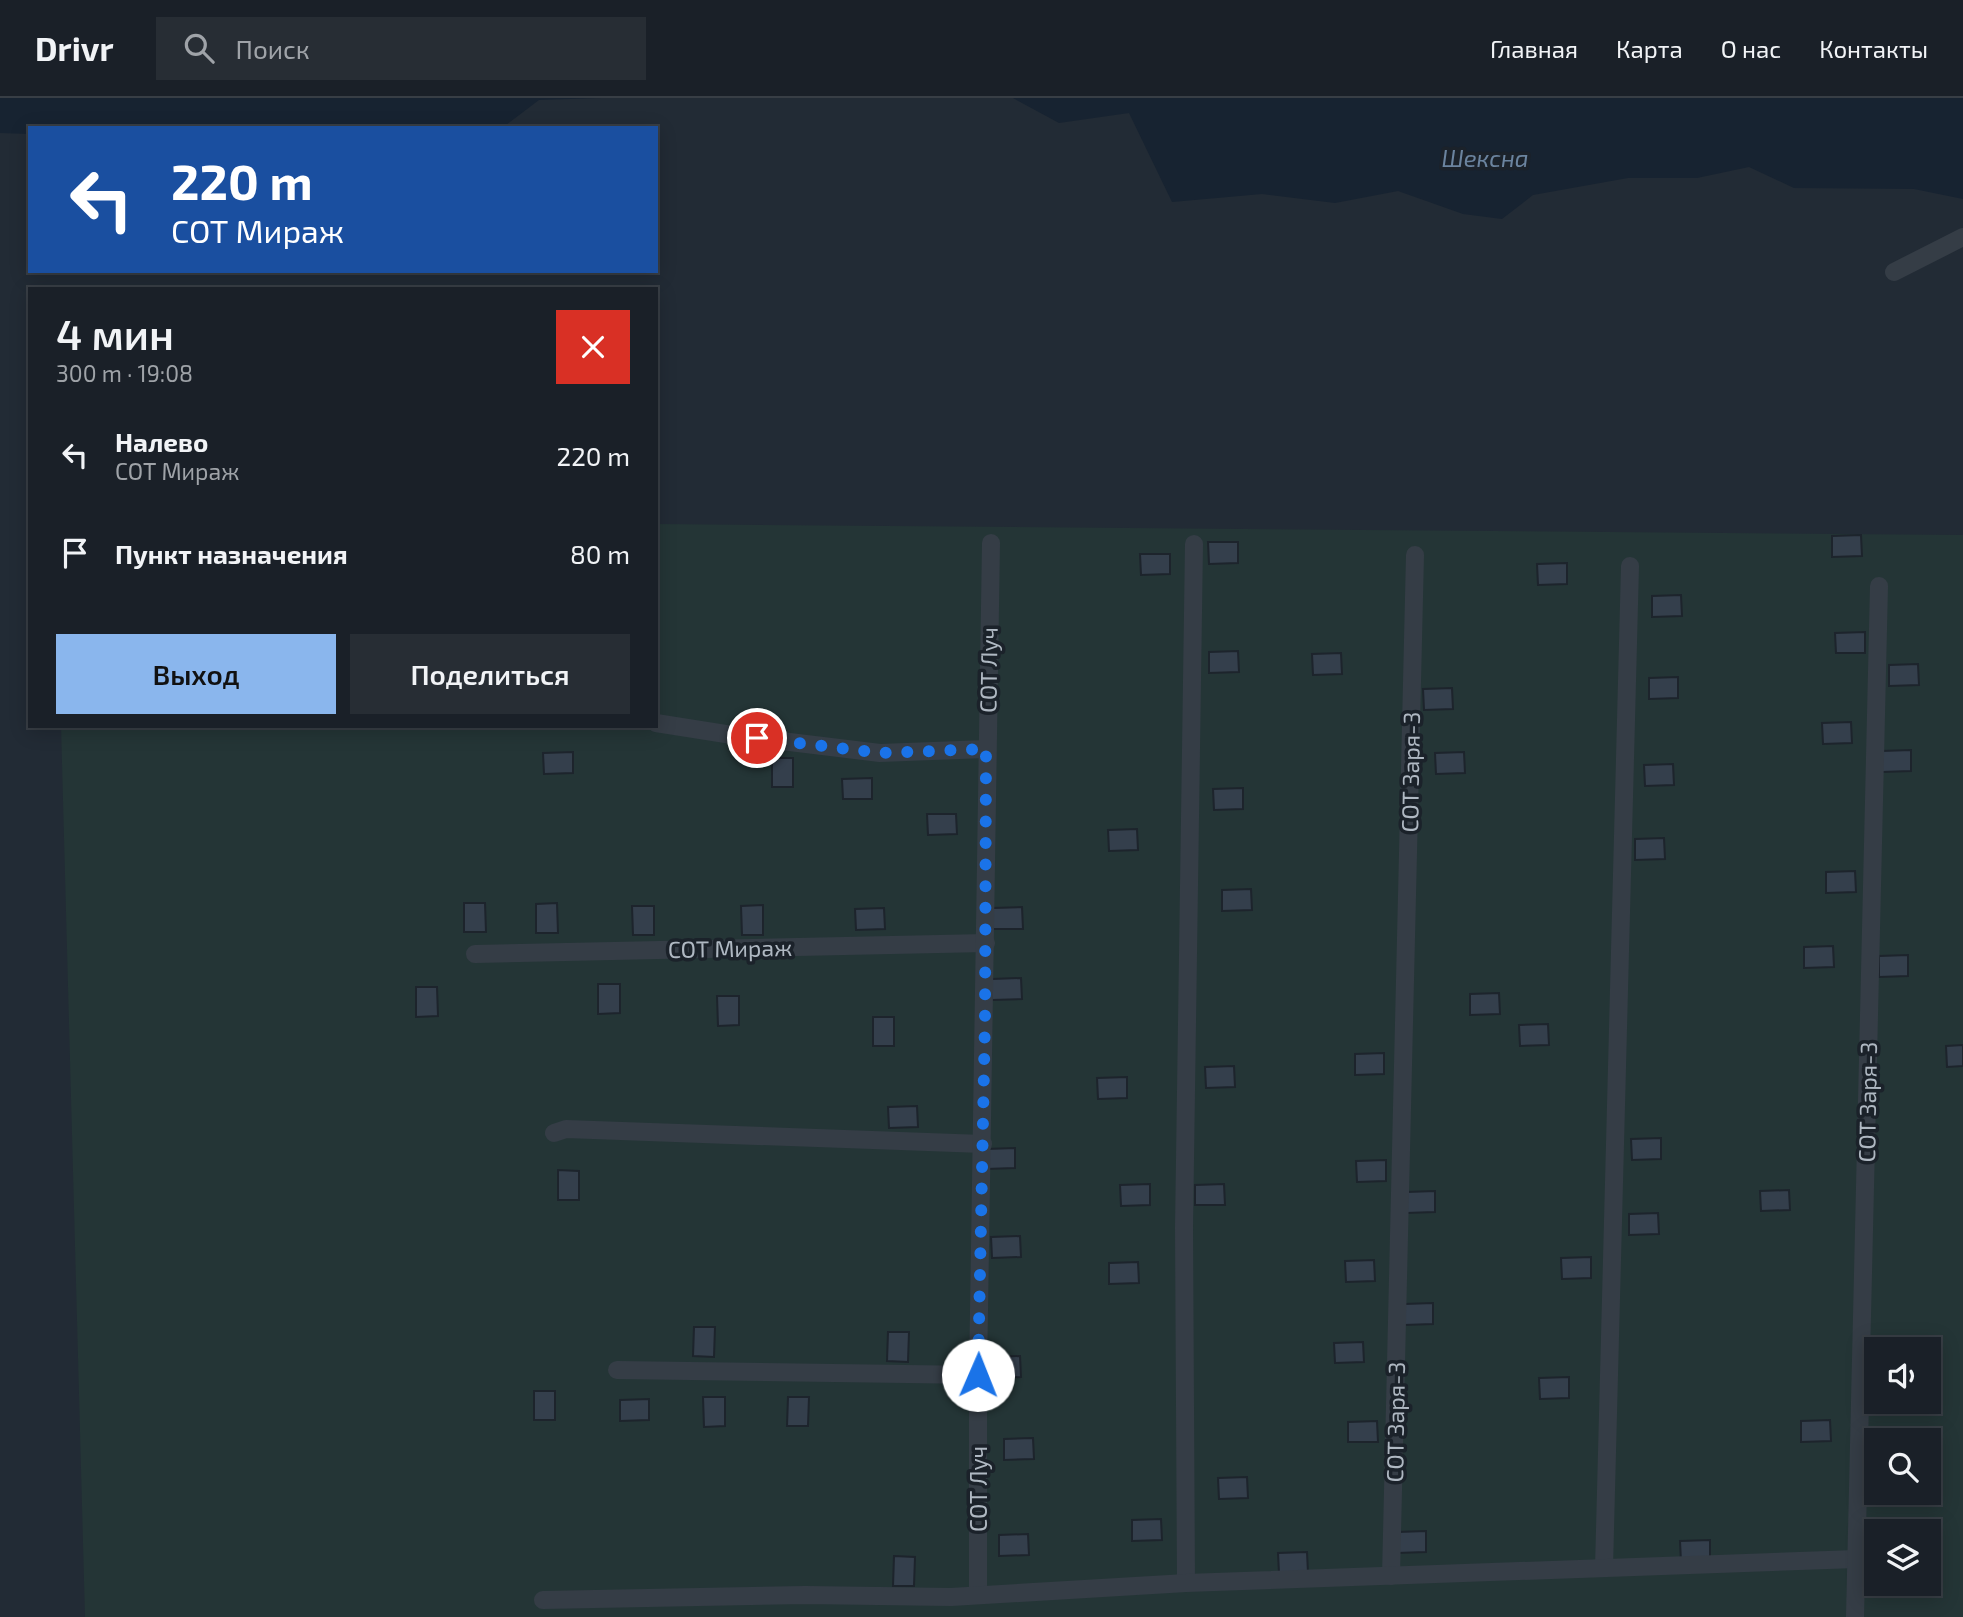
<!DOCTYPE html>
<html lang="ru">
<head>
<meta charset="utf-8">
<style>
  :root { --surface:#1a2028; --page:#272d34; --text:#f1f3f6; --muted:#9fa3a8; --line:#383e45; --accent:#8ab6ed }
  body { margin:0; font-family:"Exo 2",sans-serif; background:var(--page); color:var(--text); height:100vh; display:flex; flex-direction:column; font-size:26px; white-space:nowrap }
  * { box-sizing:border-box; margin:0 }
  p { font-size:23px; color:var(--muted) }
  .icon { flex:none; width:38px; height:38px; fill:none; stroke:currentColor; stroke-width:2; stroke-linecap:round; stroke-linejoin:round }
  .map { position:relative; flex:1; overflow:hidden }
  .side { position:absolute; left:28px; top:189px; width:630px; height:441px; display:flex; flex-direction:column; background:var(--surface); border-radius:0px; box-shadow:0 4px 18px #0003,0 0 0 2px var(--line) }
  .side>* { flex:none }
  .hud { position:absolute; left:28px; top:28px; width:630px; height:147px; border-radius:0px; box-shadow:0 4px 18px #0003,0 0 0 2px var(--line); background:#1a4fa0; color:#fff; overflow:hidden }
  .buttons { position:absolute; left:1864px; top:1239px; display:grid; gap:14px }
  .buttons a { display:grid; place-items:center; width:77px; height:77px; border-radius:0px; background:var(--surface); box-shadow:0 4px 18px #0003,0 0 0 2px var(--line); font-size:35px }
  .pin { position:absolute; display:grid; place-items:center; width:60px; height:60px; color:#fff; margin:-30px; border:4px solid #fff; border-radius:50%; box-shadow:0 2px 7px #0007 }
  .me { position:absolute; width:77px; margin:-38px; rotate:1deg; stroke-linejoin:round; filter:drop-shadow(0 0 5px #0008) }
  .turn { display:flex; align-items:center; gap:24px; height:147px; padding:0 28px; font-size:32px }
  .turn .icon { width:91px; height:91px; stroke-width:2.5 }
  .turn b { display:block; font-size:49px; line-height:60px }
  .round { display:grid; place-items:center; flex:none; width:74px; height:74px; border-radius:0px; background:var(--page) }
  .overview { display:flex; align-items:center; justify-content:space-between; height:119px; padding:0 28px }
  h1 { font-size:42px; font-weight:600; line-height:52px }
  .button { display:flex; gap:14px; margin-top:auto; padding:14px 28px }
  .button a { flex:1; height:80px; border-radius:0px; background:var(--accent); color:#111; font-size:28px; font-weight:600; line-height:80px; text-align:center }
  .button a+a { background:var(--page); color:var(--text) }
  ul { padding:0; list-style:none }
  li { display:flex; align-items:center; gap:21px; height:98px; padding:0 28px }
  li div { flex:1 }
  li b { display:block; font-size:26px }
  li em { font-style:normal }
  header { display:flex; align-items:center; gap:42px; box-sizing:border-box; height:98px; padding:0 35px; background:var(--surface); border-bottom:2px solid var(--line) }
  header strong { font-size:33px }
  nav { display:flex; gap:38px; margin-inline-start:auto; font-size:24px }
  .search { width:490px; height:63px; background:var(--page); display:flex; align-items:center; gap:18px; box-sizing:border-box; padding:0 24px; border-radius:0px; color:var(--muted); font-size:26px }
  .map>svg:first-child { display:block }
  .green { fill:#243536; fill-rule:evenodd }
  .water { fill:#172331 }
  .building { fill:#343f4c; stroke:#1d242c; stroke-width:2 }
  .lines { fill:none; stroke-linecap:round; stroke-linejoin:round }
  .minor { stroke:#353d46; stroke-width:18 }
  .route { stroke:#1a73e8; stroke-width:12; stroke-dasharray:0 21.6 }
  .labels { text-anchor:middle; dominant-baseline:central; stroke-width:7; stroke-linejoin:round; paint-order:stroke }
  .street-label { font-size:23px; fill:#afb8c2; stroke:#1b222a }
  .water-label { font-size:24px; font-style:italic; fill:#6b849f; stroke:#1b222a }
</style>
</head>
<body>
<header>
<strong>Drivr</strong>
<div class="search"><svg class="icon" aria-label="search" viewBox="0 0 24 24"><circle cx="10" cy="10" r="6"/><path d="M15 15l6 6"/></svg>Поиск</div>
<nav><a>Главная</a><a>Карта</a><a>О нас</a><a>Контакты</a></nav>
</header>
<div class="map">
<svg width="1963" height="1519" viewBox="0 0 1963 1519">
  <rect width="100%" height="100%" fill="#222b35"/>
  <path class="green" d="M656,426L1963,437V1519H85L61,628H656ZM1876,1251H1928V1304H1876ZM1876,1342H1928V1395H1876ZM1876,1433H1928V1486H1876Z"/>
  <g class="water">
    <path d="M0,0H601L539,2L502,30H30V36L0,35Z"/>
    <path d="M1013,0H1963V101L1914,91L1794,90L1749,69L1697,80H1628L1533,97L1502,121L1463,116L1398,93L1335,105L1262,96L1172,104L1129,15L1059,25Z"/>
  </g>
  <g class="building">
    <path d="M1861,437L1862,458L1832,459V438Z"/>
    <path d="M1208,444H1238V465L1209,466Z"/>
    <path d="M1140,456H1170V476L1141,477Z"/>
    <path d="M1567,465V486L1538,487L1537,466Z"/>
    <path d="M1681,497L1682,518L1652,519V498Z"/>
    <path d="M1865,534V555H1836L1835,535Z"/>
    <path d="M1238,553L1239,574L1209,575V554Z"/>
    <path d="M1341,555L1342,576L1313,577L1312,556Z"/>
    <path d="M1918,566L1919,587L1889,588V567Z"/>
    <path d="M1678,579V600L1649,601V580Z"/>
    <path d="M1452,590L1453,611L1424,612L1423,591Z"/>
    <path d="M1851,624L1852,645L1823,646L1822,625Z"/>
    <path d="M1911,652V673L1882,674L1881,653Z"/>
    <path d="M573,654V675L544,676L543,655Z"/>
    <path d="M1464,654L1465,675L1436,676L1435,655Z"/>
    <rect x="772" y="660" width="21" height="29"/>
    <path d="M1673,666L1674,687L1645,688L1644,667Z"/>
    <path d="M872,680V701H843L842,681Z"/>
    <path d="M1243,690V711L1214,712L1213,691Z"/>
    <path d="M927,716H956L957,736L928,737Z"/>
    <path d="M1137,731L1138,752L1109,753L1108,732Z"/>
    <path d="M1664,740L1665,761L1635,762V741Z"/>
    <path d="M1855,773L1856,794L1826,795V774Z"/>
    <path d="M1251,791L1252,812L1222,813V792Z"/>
    <path d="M464,805H485L486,834H464Z"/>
    <path d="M557,805L558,835H536V806Z"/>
    <path d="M763,807V837H742L741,808Z"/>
    <path d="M632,808H654V837H633Z"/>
    <path d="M1022,809L1023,831H993V810Z"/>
    <path d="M884,810L885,831L856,832L855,811Z"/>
    <path d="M1833,848L1834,869L1804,870V849Z"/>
    <path d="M1908,857V878L1879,879V858Z"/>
    <path d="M1021,880L1022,901L992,902V881Z"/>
    <path d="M598,886H620V915L598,916Z"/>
    <path d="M416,889H437L438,918L416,919Z"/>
    <path d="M1499,895L1500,916L1470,917V896Z"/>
    <path d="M717,898H739V927L718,928Z"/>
    <rect x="873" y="919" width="21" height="29"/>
    <path d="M1548,926L1549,947L1520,948L1519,927Z"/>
    <path d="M1963,947V968L1947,969L1946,948Z"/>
    <path d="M1384,955V976L1355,977V956Z"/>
    <path d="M1234,968L1235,989L1206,990L1205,969Z"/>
    <path d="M1127,979V1000L1098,1001L1097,980Z"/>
    <path d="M917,1008L918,1029L889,1030L888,1009Z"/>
    <path d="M1661,1040V1061L1632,1062L1631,1041Z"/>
    <path d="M1015,1050V1070L986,1071V1051Z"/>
    <path d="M1386,1062V1083L1357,1084L1356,1063Z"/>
    <path d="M558,1072L579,1073V1102H558Z"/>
    <path d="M1150,1086V1107L1121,1108L1120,1087Z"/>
    <path d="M1224,1086L1225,1107H1195V1087Z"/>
    <path d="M1789,1092L1790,1112L1761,1113L1760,1093Z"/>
    <path d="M1435,1093V1114L1406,1115V1094Z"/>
    <path d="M1658,1115L1659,1136L1629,1137V1116Z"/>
    <path d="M1020,1138L1021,1159L992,1160L991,1139Z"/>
    <path d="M1591,1159V1180L1562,1181L1561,1160Z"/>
    <path d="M1374,1162L1375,1183L1346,1184L1345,1163Z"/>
    <path d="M1138,1164L1139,1185L1109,1186V1165Z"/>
    <path d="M1433,1205V1226L1404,1227V1206Z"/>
    <path d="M694,1229H715L714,1259L693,1258Z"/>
    <path d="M888,1234H909L908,1264L887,1263Z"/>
    <path d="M1363,1244L1364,1264L1335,1265L1334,1245Z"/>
    <path d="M1020,1258L1021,1279L991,1280V1259Z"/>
    <path d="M1569,1279V1300L1540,1301L1539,1280Z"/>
    <rect x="534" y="1293" width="21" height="29"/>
    <path d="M703,1299H725V1328L704,1329Z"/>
    <path d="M788,1299H809L808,1328H787Z"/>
    <path d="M649,1301V1322L620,1323V1302Z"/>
    <path d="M1830,1322L1831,1343L1801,1344V1323Z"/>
    <path d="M1377,1323L1378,1344H1348V1324Z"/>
    <path d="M1033,1340L1034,1361L1004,1362V1341Z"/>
    <path d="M1247,1379L1248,1400L1219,1401L1218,1380Z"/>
    <path d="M1161,1421L1162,1442L1132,1443V1422Z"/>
    <path d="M1426,1433V1454L1397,1455V1434Z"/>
    <path d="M1028,1436L1029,1457L999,1458V1437Z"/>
    <path d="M1710,1442V1463L1681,1464L1680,1443Z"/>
    <path d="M1307,1454L1308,1475H1279L1278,1455Z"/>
    <path d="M894,1458L915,1459L914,1488H893Z"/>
  </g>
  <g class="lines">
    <g class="minor">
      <path d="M1894,174L1963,139"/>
      <path d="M656,625L732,637L880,655L986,651"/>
      <path d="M475,856L986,845"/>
      <path d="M554,1035L566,1031L983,1046"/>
      <path d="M617,1272L978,1277"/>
      <path d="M1604,1470L1630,468"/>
      <path d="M1391,1478L1415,457"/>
      <path d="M1186,1485L1184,1130L1194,446"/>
      <path d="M978,1497V1277L991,445"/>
      <path d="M543,1502L805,1497L951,1499L1186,1485L1856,1461"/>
      <path d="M1855,1519L1879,488"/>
    </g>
  </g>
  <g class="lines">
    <path class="route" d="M757,640L880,655L986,651L985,920L978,1277"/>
  </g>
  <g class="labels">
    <g class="street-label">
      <text transform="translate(988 572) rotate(-89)">СОТ Луч</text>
      <text transform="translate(1410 674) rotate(-89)">СОТ Заря-3</text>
      <text transform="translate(730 850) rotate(-1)">СОТ Мираж</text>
      <text transform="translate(1867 1004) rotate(-89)">СОТ Заря-3</text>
      <text transform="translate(1395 1324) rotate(-89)">СОТ Заря-3</text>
      <text transform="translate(978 1391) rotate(-90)">СОТ Луч</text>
    </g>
    <g class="water-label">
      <text x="1485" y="59">Шексна</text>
    </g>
  </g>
</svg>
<div class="buttons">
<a><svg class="icon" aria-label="sound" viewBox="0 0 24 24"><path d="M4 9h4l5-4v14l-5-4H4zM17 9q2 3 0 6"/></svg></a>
<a><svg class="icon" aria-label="search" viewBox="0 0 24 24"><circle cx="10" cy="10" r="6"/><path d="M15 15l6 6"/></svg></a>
<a><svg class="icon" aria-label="layers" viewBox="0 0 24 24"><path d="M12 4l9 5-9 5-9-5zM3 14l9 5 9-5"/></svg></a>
</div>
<div class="pin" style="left:757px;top:640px;background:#d93025"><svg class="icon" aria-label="arrive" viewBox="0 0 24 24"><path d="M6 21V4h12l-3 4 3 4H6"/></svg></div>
<svg class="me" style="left:978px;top:1277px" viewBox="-20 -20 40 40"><circle r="19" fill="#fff"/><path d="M0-13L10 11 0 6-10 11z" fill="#1a73e8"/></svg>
<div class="hud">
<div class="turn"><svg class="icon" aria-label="left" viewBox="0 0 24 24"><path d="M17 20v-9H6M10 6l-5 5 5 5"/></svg><div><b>220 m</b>СОТ Мираж</div></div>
</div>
<section class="side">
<div class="overview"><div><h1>4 мин</h1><p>300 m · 19:08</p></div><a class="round" style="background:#d93025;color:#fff"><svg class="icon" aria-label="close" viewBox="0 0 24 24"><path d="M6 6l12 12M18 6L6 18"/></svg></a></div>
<ul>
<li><svg class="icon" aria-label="left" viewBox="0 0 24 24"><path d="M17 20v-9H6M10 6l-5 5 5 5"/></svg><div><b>Налево</b><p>СОТ Мираж</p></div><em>220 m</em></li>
<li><svg class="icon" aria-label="arrive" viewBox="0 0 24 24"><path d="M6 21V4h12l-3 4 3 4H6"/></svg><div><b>Пункт назначения</b></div><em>80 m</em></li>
</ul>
<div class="button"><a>Выход</a><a>Поделиться</a></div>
</section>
</div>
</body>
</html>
